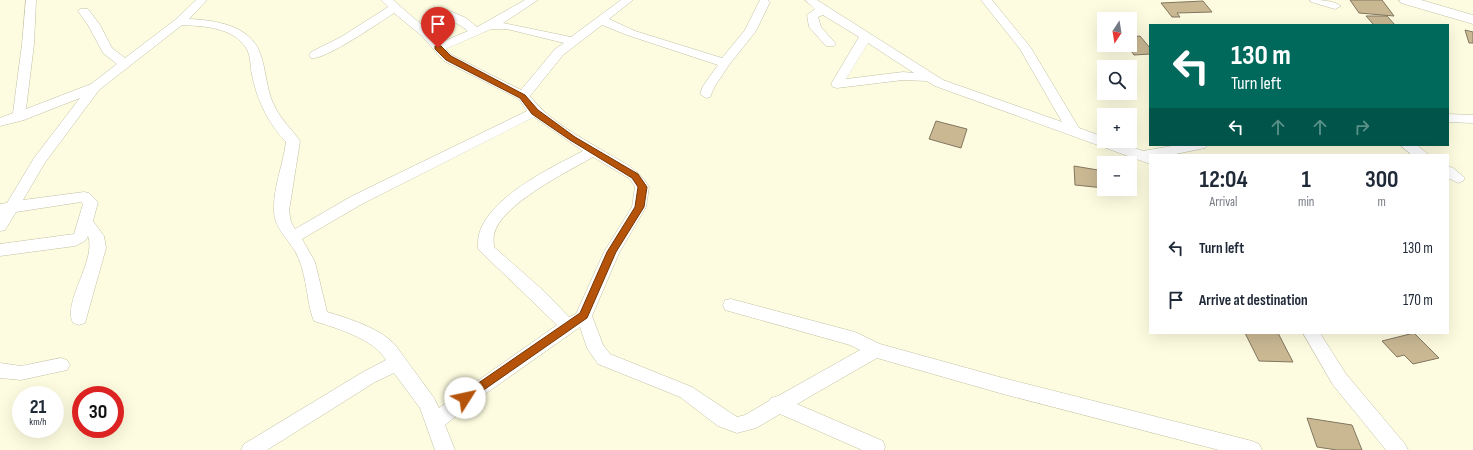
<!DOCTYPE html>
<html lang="en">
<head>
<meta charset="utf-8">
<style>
  :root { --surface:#fff; --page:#f6f6f7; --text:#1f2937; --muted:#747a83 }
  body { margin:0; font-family:"Sofia Sans Condensed",sans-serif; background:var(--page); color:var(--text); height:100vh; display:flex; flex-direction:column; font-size:15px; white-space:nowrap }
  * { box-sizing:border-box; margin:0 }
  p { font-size:13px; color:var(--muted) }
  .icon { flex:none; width:22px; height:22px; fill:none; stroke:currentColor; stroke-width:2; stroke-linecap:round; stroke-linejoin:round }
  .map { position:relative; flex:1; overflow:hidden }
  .details { position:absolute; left:1149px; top:154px; width:300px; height:180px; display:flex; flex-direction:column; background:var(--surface); border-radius:0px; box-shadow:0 4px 16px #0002 }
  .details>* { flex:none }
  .guide { position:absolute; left:1149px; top:24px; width:300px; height:122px; border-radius:0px; box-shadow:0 4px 16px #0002; background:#00695c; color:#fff; overflow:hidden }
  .needle { width:26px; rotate:192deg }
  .buttons { position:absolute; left:1097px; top:12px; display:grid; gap:8px }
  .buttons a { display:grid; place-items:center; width:40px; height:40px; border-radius:0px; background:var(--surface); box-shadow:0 4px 16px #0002; font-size:20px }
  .speed { position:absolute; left:12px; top:386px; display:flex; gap:8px; font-size:20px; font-weight:700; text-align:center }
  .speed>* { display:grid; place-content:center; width:52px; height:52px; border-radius:50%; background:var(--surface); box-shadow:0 4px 16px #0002; line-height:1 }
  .speed small { font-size:10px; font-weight:400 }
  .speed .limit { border:6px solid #d22; background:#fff; color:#111 }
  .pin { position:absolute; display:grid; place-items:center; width:34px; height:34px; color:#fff; margin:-41px -17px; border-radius:50% 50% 50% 0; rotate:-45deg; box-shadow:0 0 4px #0007 }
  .pin .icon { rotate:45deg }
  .me { position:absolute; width:44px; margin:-22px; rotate:55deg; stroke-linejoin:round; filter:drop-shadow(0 0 3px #0008) }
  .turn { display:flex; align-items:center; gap:14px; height:84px; padding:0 16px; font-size:18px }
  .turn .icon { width:52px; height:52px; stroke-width:2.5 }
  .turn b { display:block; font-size:28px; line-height:34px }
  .lanes { display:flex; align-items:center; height:38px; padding:0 16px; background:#0003; justify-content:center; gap:20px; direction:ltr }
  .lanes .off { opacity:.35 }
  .eta { display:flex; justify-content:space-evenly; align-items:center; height:68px; text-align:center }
  .eta b { font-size:24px; font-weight:700; line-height:28px }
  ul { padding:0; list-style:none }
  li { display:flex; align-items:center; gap:12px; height:52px; padding:0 16px }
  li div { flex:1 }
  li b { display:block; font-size:15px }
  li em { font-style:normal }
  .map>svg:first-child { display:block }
  .building { fill:#cab893; stroke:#827660 }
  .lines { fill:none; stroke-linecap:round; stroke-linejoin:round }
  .minor-casing { stroke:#c2c0a5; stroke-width:1 }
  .tertiary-casing { stroke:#c2c0a5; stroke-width:1 }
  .minor { fill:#fff; fill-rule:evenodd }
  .tertiary { fill:#fff; fill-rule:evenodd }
  .route { fill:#b45309; stroke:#753606 }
</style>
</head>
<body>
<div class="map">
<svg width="1473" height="450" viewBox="0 0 1473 450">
  <rect width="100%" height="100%" fill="#fefce0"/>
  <g class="building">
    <path d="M1350,0H1382L1394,16L1359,13Z"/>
    <path d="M1203,1L1212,12L1177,13L1180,17H1172L1161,3Z"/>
    <path d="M1366,16H1387L1395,25H1374Z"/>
    <path d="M1465,30L1473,32V43H1469Z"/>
    <path d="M1140,36L1150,48V54L1134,55L1127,45H1130V37Z"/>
    <path d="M936,121L967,129L961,148L929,139Z"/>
    <path d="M1074,166L1104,171V188L1075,185Z"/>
    <path d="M1245,333H1278L1293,362L1259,361Z"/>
    <path d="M1414,333L1439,358L1413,364L1404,355L1397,357L1382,341Z"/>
    <path d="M1307,418L1352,425L1362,450H1337L1317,447Z"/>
  </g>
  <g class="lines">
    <defs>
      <g id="minor">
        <path d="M26,0H36L34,44L26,109L91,84L117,64L103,53L88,25L78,11L80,9H88L100,25L112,48L125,58L175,20L196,0H207L189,19C214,20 250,25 260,53C266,69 266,87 273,103C280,119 291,128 300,141L289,211L291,222L295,229L352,196L527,111L519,99L444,61L422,36L394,13C380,22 324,61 311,58L309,55L311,52L341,37L388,7L381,0H393L430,32L440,43L468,31C461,25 450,21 444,14L450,11L466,18L477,27L525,0H538L503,23L571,37L621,0H633L609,19L635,31L722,58L745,30L760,0H768L770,2L756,31L729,65L715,86L710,97L706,98L700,94L703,86L718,65L627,35L602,25L563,55L530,96C549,121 580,137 607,153C625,164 638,168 649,187L646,207L619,253L592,316L603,345L610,354L692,387L737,417L745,415L769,401L771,398L778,396L860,350L850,345L725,310L723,305L725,300L731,299L855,332L880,344L1003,378L1252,441L1259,444L1262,450H1219L1003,394L877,358L797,404L883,441L885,447L884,450H862L780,414L756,428L737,433L718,426L680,397L598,364L587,348L580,327L471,404L445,425L455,450H435L420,408L394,373L375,382L267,450H241L244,444L363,372L386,360C374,339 336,328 314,321L312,316C306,295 306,270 295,251C287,238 274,227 274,211C273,188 283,165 286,142C268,123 257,100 252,75C250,66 251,55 246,48C233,27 203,26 182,25L99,90L44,164L23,200L84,192L89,193L98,202L93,221L104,236L106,248L85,323L79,325L73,323C62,302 97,260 88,236L85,241L75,246L0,256V244L74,234L83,204L81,202L16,212L5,230L0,231V204L7,203L34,158L80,98L24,120L0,126V118L13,113L22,44ZM491,29H507L564,43L555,49L521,90L452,55L446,49ZM534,117L583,151C552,167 489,197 479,234C478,238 478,244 478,249L557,325L439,408L434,398C421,381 409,363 396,346C382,329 348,318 327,312L315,262L302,239L362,204ZM593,157L630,179L635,187L632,207L604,252L576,314L569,317L545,292L494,247C494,243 493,239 494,235C499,205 569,171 593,157Z"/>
        <path d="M805,0H817L943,80L1062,122L1020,49L981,0H992L1031,48L1079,128L1104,137V141H1115L1143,151L1177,145H1207L1205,148L1171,155H1150V164L935,86L927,81L903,80L837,88L833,87L831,84L859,37L823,15L818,17L821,27L836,44L834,46H826L809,27L807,15L815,9ZM868,43L914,73L903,72L846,79Z"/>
        <path d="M1310,0C1319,0 1333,0 1341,6L1335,9L1311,2Z"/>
        <path d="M1448,114L1473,115V123L1448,122Z"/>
        <path d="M1400,145H1417L1429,155H1412Z"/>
        <path d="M1448,166L1453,168L1465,178L1463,181L1458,183L1448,178Z"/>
        <path d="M1303,333H1320L1346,374L1405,444L1408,450H1386L1333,385Z"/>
        <path d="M61,358L67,360L70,365L67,370L21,380L0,378V363L21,366Z"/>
      </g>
      <path id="tertiary" d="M1399,0H1421L1473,15V24L1401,3Z"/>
    </defs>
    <use href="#minor" class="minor-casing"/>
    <use href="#tertiary" class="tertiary-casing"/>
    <use href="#minor" class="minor"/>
    <use href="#tertiary" class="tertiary"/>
  </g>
  <path class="route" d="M435,46H441L451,56L525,95L538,110L575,137L638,174L647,187L644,207L616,252L587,318L465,403L461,402L460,398L461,395L580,313L607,252L635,207L638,187L632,178L570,140L532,114L520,98L446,60L435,49Z"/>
</svg>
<div class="buttons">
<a><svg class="needle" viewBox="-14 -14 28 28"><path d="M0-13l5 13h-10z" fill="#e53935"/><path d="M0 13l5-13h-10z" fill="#747a83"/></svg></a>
<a><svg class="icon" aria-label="search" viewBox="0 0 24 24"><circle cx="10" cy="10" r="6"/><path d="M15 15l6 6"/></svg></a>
<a>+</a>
<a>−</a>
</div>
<div class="speed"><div>21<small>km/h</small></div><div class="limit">30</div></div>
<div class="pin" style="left:438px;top:48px;background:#d93025"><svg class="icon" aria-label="arrive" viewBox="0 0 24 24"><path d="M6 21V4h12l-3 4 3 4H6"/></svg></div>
<svg class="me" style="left:465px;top:398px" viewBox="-20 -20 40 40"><circle r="19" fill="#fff"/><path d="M0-13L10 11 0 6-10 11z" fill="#b45309"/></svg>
<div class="guide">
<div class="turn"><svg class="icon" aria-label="left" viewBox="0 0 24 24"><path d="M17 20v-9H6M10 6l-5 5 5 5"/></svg><div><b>130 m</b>Turn left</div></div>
<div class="lanes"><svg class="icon" aria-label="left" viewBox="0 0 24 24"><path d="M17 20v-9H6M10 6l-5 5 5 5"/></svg><svg class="icon off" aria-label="ahead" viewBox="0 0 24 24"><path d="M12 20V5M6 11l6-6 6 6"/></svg><svg class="icon off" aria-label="ahead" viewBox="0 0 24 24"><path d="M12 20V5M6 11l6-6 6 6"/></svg><svg class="icon off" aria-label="right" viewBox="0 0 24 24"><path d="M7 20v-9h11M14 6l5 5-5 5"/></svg></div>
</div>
<section class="details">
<div class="eta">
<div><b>12:04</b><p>Arrival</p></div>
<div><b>1</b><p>min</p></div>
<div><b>300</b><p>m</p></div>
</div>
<ul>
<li><svg class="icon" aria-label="left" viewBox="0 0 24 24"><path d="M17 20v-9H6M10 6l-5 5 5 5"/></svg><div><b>Turn left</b></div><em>130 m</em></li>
<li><svg class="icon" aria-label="arrive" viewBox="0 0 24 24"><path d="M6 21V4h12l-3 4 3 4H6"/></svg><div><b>Arrive at destination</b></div><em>170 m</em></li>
</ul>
</section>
</div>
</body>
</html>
